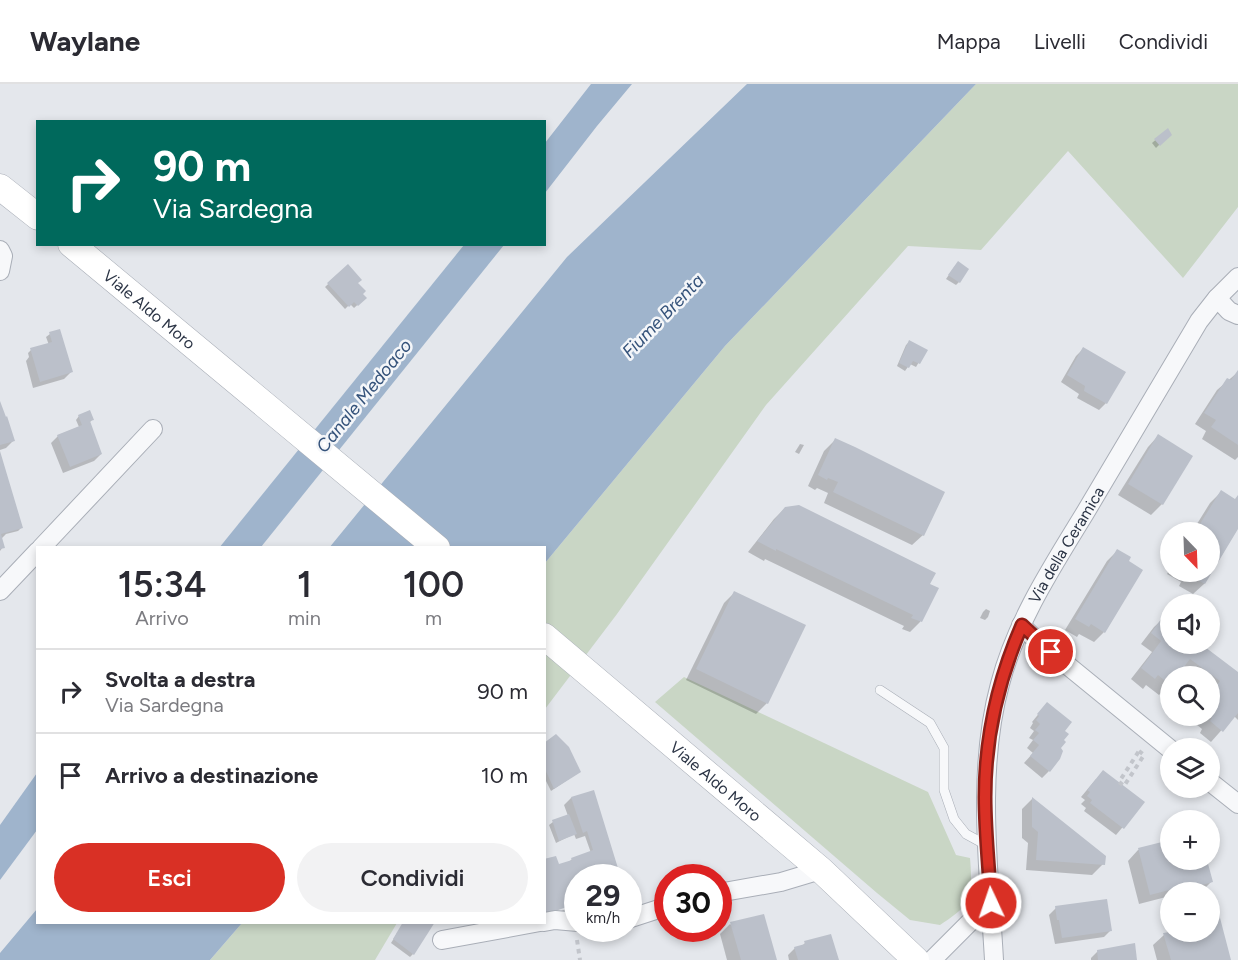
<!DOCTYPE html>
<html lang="it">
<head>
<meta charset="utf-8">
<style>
  :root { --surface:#fff; --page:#f2f2f3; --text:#2b2b33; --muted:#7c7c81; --line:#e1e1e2; --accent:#d93025 }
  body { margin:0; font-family:Figtree,sans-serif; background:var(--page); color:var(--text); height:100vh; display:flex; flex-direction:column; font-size:22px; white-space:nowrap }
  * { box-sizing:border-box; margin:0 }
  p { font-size:20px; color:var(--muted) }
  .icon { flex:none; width:33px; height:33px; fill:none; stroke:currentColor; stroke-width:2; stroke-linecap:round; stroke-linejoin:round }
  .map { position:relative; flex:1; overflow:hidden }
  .side { position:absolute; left:36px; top:462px; width:510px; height:378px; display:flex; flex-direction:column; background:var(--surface); border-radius:0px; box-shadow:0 3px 9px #0003 }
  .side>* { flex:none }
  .top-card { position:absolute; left:36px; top:36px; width:510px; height:126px; border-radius:0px; box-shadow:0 3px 9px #0003; background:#00695c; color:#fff; overflow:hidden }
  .needle { width:39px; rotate:157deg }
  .tools { position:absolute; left:1160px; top:438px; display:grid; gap:12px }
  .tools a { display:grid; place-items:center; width:60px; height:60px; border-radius:50%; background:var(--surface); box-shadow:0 3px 9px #0003; font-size:30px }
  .speed { position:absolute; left:564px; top:780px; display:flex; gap:12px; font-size:30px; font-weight:700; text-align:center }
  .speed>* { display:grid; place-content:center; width:78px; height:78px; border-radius:50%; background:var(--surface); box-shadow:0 3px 9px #0003; line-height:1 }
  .speed small { font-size:15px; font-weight:400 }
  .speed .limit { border:9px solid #d22; background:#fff; color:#111 }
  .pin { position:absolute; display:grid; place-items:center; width:51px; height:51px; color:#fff; margin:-26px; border:3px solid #fff; border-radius:50%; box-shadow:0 2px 6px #0007 }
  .me { position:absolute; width:66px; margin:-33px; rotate:357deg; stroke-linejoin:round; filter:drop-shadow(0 0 4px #0008) }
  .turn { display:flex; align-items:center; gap:21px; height:126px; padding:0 18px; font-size:27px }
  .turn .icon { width:78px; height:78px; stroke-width:2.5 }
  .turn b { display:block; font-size:42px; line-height:51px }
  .eta { display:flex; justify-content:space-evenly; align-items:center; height:102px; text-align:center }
  .eta b { font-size:36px; font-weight:600; line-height:42px }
  .action { display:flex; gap:12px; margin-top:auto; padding:12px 18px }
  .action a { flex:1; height:69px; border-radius:36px; background:var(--accent); color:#fff; font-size:24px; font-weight:600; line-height:69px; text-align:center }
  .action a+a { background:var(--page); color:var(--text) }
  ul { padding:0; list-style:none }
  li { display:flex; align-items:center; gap:18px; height:84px; padding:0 18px; border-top:2px solid var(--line) }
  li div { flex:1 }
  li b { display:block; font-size:22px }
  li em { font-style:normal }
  header { display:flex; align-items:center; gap:36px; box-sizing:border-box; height:84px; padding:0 30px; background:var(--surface); border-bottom:2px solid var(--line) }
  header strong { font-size:28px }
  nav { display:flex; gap:33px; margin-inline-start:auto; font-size:21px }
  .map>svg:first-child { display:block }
  .green { fill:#c9d6c5 }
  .water { fill:#9fb4cc }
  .shadow { fill:#0003 }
  .building { fill:#bbc0ca }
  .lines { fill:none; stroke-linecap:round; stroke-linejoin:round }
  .service-casing { stroke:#a9aeb7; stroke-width:10 }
  .minor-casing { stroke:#a9aeb7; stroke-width:20 }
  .secondary-casing { stroke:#a9aeb7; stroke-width:27 }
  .path { stroke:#c2c5cb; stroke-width:4; stroke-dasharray:4.5 4.5; stroke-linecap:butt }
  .service { stroke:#f7f8fa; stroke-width:9 }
  .minor { stroke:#f7f8fa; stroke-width:18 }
  .secondary { stroke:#fff; stroke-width:26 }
  .route-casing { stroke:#8d1f18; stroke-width:15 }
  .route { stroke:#d93025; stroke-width:10 }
  .labels { text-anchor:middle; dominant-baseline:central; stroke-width:5; stroke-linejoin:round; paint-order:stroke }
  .street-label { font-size:16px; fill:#2b3445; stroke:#f4f6f9 }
  .water-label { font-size:18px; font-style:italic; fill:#34527a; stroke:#f4f6f9 }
</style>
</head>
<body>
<header>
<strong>Waylane</strong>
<nav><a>Mappa</a><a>Livelli</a><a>Condividi</a></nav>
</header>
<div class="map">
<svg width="1238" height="876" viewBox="0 0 1238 876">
  <rect width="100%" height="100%" fill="#e4e7ec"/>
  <g class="green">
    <path d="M976,0H1238V123L1183,194L1068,67L981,166L908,162L766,321L617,530L545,625V479L725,262Z"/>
    <path d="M684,593L928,708L956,771L970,774C971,784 972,804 969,814C965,825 950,834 940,841L910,836L877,809L655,618Z"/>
    <path d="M242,839H397L375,876H210Z"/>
  </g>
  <g class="water">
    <path d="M591,0H632L597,42L545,109V59Z"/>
    <path d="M747,0H976L725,262L545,479L544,464H329L567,173Z"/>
    <path d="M464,161H504L261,463L219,464Z"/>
    <path d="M37,689V746L0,796V741Z"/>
    <path d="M37,825L38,838L242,839L210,876H0V869Z"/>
  </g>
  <g class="shadow">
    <path d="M1167,46L1170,50L1156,64L1152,59Z"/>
    <path d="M347,182L361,210L365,214L354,224L350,220L345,225L325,203Z"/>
    <path d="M955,182L959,198L956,201L946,195Z"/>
    <path d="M50,250L71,288L64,295L33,304L26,277L29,273L28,269L31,266L49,261L46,253Z"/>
    <path d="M909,258L926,266L916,283L910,280L905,287L897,282L906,261Z"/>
    <path d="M1083,265L1106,319L1099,326L1077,314L1079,310L1061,298L1076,272Z"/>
    <path d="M1238,288V373L1235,376L1202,355L1206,347L1195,340L1217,306Z"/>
    <path d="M0,320L13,357L6,364L0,366Z"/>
    <path d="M79,332L92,336L89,339L101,370L94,377L63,389L51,359L58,352L79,343L76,336Z"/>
    <path d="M1158,352L1162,420L1151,431L1118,411L1148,363Z"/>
    <path d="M835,356L923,451L912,461L824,419L828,409L817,404L815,406L808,402L824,367Z"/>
    <path d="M800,360L804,361L799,370L795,368Z"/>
    <path d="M0,371L21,444L18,447L6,450L1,455L3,463L0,467Z"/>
    <path d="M1221,408L1234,417L1238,413V442L1204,500L1193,510L1179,502L1181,498L1167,490L1170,485V488H1209V448H1192L1210,419Z"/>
    <path d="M785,424L937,505L920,538L910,548L902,545L904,542L765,475L764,477L748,468L774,435Z"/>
    <path d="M1117,467L1104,548L1094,558L1079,550L1077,553L1065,546L1107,477Z"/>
    <path d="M734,509L767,619L756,630L686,596L724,519Z"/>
    <path d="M986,525L990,527L988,533L985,536L980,534L983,528Z"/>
    <path d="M1165,533L1170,537V560H1198L1238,590V636L1234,632L1211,658L1200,649L1202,645L1190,635L1193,632H1209V611L1214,605L1209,601V592H1198L1183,582L1175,592H1170V599L1159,611L1146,601L1143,605L1131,595L1152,568L1141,560L1154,543Z"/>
    <path d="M1041,627L1063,647L1049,687L1042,694L1024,679L1033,669L1027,664L1033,656L1029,654L1034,647L1030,644L1033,639L1032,638Z"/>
    <path d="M544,661L579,688L551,707L544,693Z"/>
    <path d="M1096,695L1143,719L1116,751L1084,727L1086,724L1081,720L1085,716L1081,713Z"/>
    <path d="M593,708L620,794L558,782L569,778L572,775L591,769L585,752L576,755L574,750L556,759L549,741L553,738L568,732L564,721L571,714Z"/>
    <path d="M1032,715L1104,773L1103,780L1092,791L1026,786L1028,759L1022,754V725Z"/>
    <path d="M1170,757V776H1206L1212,797L1201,808H1170V812L1139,820L1128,777L1138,766Z"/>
    <path d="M578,821V825L544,837V833Z"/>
    <path d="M1056,824L1111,846L1104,853L1055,860L1049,831Z"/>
    <path d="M1209,834L1229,876H1157L1153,861L1164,851L1176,848H1209Z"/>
    <path d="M404,838L413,870L410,873L391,859Z"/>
    <path d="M730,840L775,876H727L720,850Z"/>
    <path d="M805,859L837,876H789L788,871L795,864L801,863Z"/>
    <path d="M1098,867L1136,876H1091V874Z"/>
  </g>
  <g class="building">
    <path d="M1168,44L1172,51L1160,62L1154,55Z"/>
    <path d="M958,177L969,185L960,199L948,191Z"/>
    <path d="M348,180L362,196L358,199L366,207L363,210L367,214L358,222L354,218L349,223L327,199Z"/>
    <path d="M60,245L73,288L40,298L30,264L52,258L49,248Z"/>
    <path d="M909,256L928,266L920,280L913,277L909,284L899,279Z"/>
    <path d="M1083,263L1126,288L1107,320L1084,307L1085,302L1067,291Z"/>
    <path d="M1238,286V361L1211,343L1216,336L1204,329L1227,294L1231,296Z"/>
    <path d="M0,317L6,333L7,332L15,357L0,361Z"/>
    <path d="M90,326L94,336L90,337L102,370L70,383L57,351L82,341L78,331Z"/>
    <path d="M1158,350L1193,372L1163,421L1128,400Z"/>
    <path d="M835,354L855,363L945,408L924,452L833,408L838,398L828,394L827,396L818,391Z"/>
    <path d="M0,367L23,444L1,450L5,464L0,465Z"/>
    <path d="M1221,406L1235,415L1238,411V445L1205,500L1189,491L1191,488H1209V448H1195Z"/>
    <path d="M799,421L936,489L930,500L939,504L922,538L911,534L913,531L776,465V467L757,457L785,423Z"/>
    <path d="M1117,465L1131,473L1129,477L1143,486L1105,549L1091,540L1089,543L1075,535Z"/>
    <path d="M734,507L806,541L768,620L696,585Z"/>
    <path d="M1164,531L1170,535V560H1201L1238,588V629L1223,648L1210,637L1212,634L1209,632V611L1220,597L1190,575L1177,592H1170V601L1158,591L1155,595L1141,584L1161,557L1151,549Z"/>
    <path d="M1047,618L1072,638L1065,647L1069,650L1064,656L1066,658L1061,664L1063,667L1060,675L1050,688L1030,672L1039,661L1033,656L1039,649L1035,646L1040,640L1036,636L1039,632L1037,630Z"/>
    <path d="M556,650L569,663L581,688L554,705L544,683V659Z"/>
    <path d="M1103,686L1145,718L1124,745L1090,719L1092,716L1087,712L1090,708L1087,706Z"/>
    <path d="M594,706L621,794H578V819L544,831V775L556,772L559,780L572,776L571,774L593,766L587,747L583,749L571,713Z"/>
    <path d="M1032,713L1106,772L1105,781L1036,776L1038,748L1032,743Z"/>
    <path d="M569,730L577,750L559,757L552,736Z"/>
    <path d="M1170,756V776H1207L1213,798L1194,803L1192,800L1150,811L1138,764Z"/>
    <path d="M1107,815L1112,847L1062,854L1059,836H1057L1055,822Z"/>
    <path d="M764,830L777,876H741L730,838Z"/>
    <path d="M1219,830L1231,876H1171L1163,849L1170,848H1209V833Z"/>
    <path d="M403,838H435L414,871L393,855Z"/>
    <path d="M831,850L839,876H798L794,863L805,860L804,857Z"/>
    <path d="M1135,859L1137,876H1098L1097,866Z"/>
  </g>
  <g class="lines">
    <defs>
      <path id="service" d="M880,606L930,639L944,664V706L954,735L966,750L988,762"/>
      <g id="minor">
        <path d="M0,166L3,172L0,187"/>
        <path d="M1217,214L1229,227L1238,231"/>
        <path d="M41,464L153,345"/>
        <path d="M0,507L38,467"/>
        <path d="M1021,541L1034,554L1170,665"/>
        <path d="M1209,697L1238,720"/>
        <path d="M718,809L781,798L821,786"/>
        <path d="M628,835L668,822"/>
        <path d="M544,838L555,836L578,838"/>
        <path d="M595,844H600"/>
        <path d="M442,856L540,838"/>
        <path d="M932,876L977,831L988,805"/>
        <path id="s1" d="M994,876C989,786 976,688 1000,600C1016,538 1052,483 1085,429C1123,365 1161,301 1199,237L1217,214L1238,193"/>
      </g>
      <g id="secondary">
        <path d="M0,103L38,133"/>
        <path id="s2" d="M71,160L437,464"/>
        <path id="s3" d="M544,552L821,786L916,876"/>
      </g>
    </defs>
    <use href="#service" class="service-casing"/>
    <use href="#minor" class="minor-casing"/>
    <use href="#secondary" class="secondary-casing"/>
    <g class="path">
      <path d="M1139,667L1144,671L1124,702L1119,698Z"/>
      <path d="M577,856L580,876"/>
    </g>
    <use href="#service" class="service"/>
    <use href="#minor" class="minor"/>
    <use href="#secondary" class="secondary"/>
  </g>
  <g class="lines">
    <defs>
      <path id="route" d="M991,819C989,784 985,748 985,713C985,653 998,596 1022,541L1051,568"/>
    </defs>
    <use href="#route" class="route-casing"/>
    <use href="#route" class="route"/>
  </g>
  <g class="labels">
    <g class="street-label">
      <text stroke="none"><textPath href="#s2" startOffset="102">Viale Aldo Moro</textPath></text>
      <text stroke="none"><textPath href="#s1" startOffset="432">Via della Ceramica</textPath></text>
      <text stroke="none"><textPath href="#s3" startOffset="225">Viale Aldo Moro</textPath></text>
    </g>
    <g class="water-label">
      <text transform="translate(663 232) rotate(-46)">Fiume Brenta</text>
      <text transform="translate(364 312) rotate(-51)">Canale Medoaco</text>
    </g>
  </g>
</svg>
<div class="tools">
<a><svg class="needle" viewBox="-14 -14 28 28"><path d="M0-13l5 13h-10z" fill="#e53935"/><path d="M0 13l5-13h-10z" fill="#7c7c81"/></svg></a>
<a><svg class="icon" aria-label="sound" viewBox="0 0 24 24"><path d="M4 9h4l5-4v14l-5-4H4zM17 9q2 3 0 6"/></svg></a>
<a><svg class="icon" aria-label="search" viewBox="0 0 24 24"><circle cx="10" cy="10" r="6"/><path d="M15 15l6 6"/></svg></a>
<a><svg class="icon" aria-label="layers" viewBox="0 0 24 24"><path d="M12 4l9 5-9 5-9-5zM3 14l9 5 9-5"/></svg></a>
<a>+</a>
<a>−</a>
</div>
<div class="speed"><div>29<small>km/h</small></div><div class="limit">30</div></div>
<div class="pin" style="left:1051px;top:568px;background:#d93025"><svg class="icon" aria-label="arrive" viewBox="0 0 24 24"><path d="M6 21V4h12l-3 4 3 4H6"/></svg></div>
<svg class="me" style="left:991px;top:819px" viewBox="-20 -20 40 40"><circle r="17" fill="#d93025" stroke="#fff" stroke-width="3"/><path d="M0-11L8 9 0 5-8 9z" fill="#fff"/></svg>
<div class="top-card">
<div class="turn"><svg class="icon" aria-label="right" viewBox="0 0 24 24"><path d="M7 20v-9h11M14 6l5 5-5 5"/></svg><div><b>90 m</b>Via Sardegna</div></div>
</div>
<section class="side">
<div class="eta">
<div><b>15:34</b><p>Arrivo</p></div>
<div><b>1</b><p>min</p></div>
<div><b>100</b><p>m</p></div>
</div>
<ul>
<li><svg class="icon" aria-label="right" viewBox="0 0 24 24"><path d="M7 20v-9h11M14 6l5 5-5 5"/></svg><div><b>Svolta a destra</b><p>Via Sardegna</p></div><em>90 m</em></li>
<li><svg class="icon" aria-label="arrive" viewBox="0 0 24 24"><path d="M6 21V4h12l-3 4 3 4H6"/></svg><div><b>Arrivo a destinazione</b></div><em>10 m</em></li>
</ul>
<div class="action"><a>Esci</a><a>Condividi</a></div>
</section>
</div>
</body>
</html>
